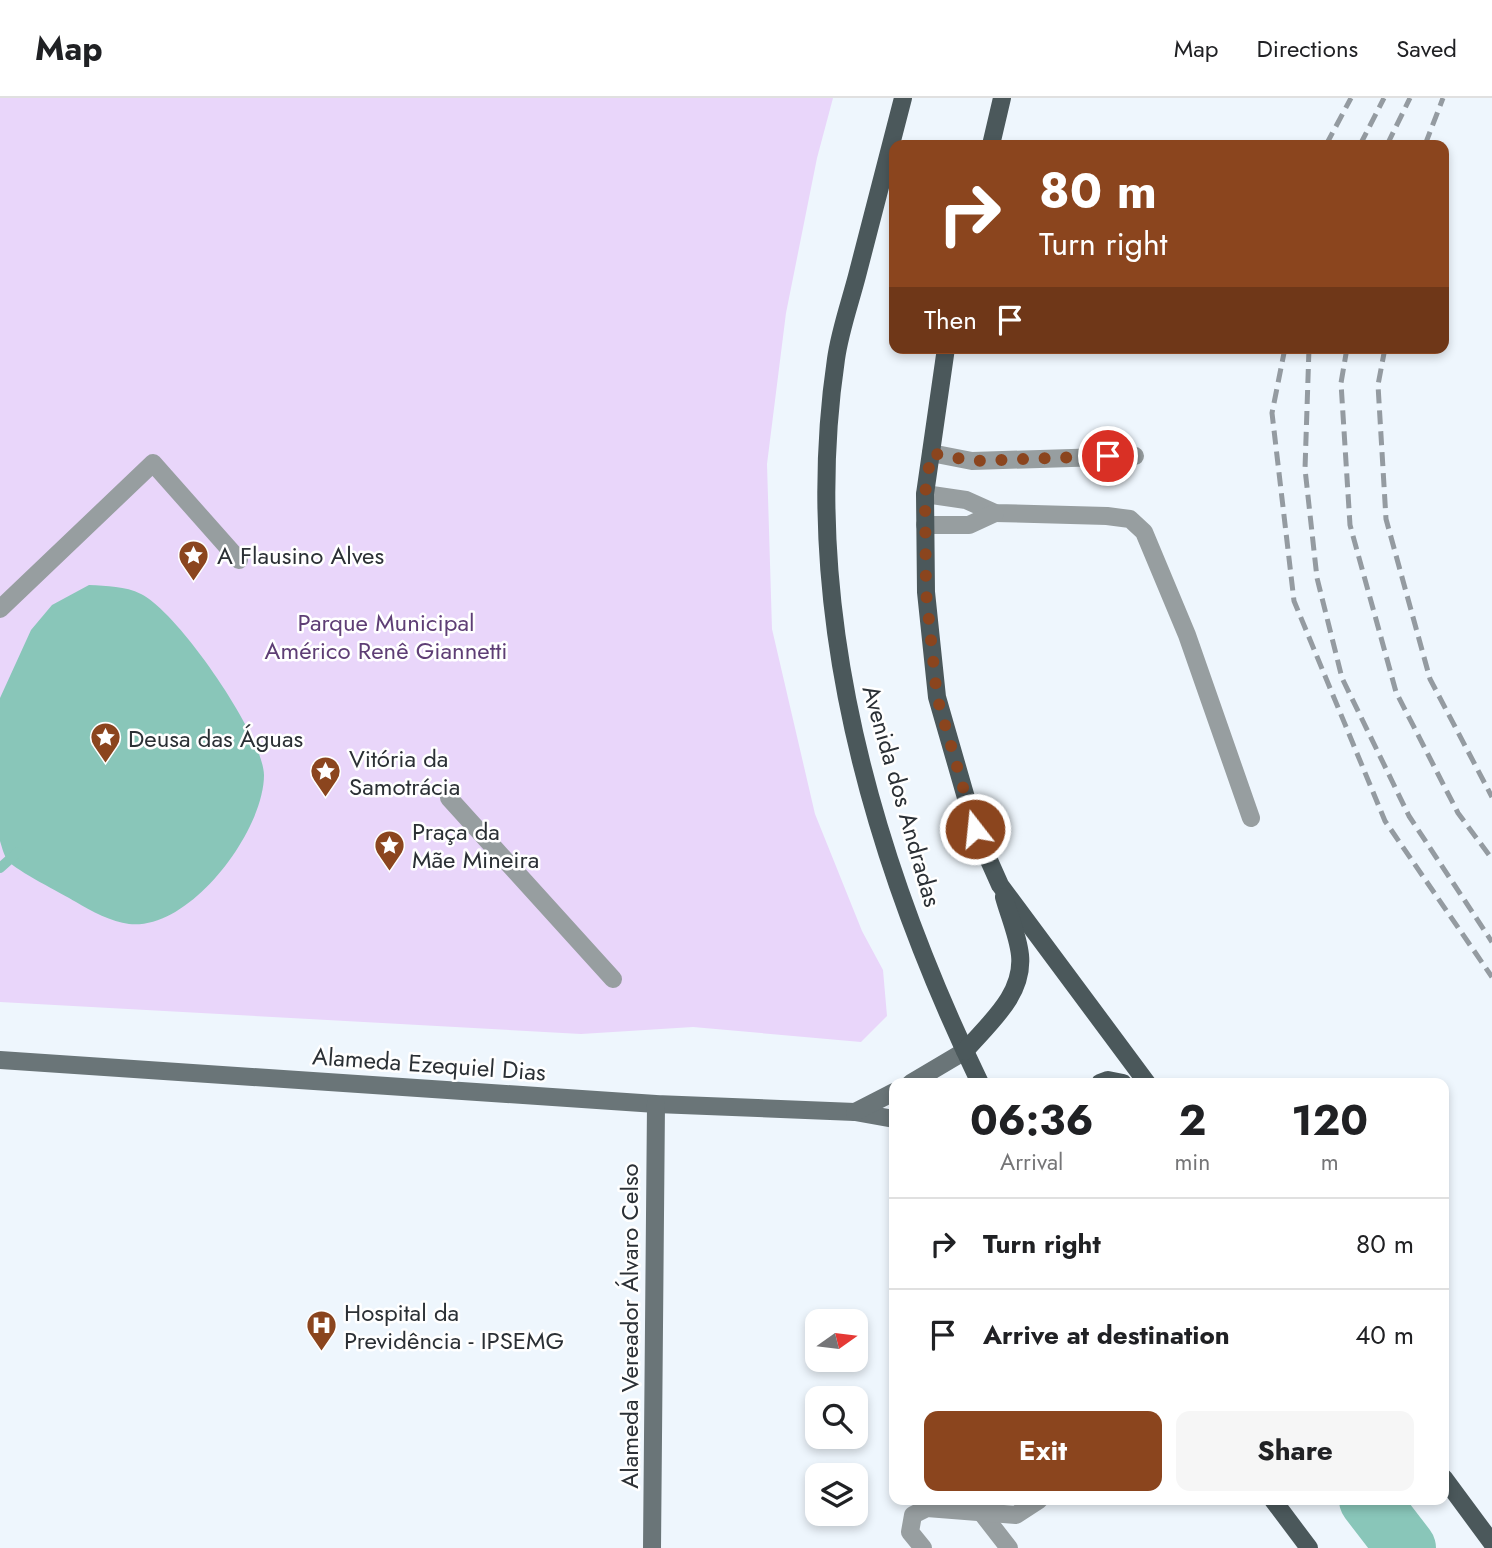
<!DOCTYPE html>
<html lang="en">
<head>
<meta charset="utf-8">
<style>
  :root { --surface:#fff; --page:#f6f6f6; --text:#202124; --muted:#757577; --line:#e0e0e0; --accent:#8b451e }
  body { margin:0; font-family:Jost,sans-serif; background:var(--page); color:var(--text); height:100vh; display:flex; flex-direction:column; font-size:26px; white-space:nowrap }
  * { box-sizing:border-box; margin:0 }
  p { font-size:23px; color:var(--muted) }
  .icon { flex:none; width:38px; height:38px; fill:none; stroke:currentColor; stroke-width:2; stroke-linecap:round; stroke-linejoin:round }
  .map { position:relative; flex:1; overflow:hidden }
  .panel { position:absolute; left:889px; top:980px; width:560px; height:427px; display:flex; flex-direction:column; background:var(--surface); border-radius:14px; box-shadow:0 4px 10px #0003 }
  .panel>* { flex:none }
  .hud { position:absolute; left:889px; top:42px; width:560px; height:214px; border-radius:14px; box-shadow:0 4px 10px #0003; background:#8b451e; color:#fff; overflow:hidden }
  .needle { width:46px; rotate:76deg }
  .tools { position:absolute; left:805px; top:1211px; display:grid; gap:14px }
  .tools a { display:grid; place-items:center; width:63px; height:63px; border-radius:14px; background:var(--surface); box-shadow:0 4px 10px #0003; font-size:35px }
  .pin { position:absolute; display:grid; place-items:center; width:60px; height:60px; color:#fff; margin:-30px; border:4px solid #fff; border-radius:50%; box-shadow:0 2px 7px #0007 }
  .me { position:absolute; width:77px; margin:-38px; rotate:344deg; stroke-linejoin:round; filter:drop-shadow(0 0 5px #0008) }
  .turn { display:flex; align-items:center; gap:24px; height:147px; padding:0 35px; font-size:32px }
  .turn .icon { width:91px; height:91px; stroke-width:2.5 }
  .turn b { display:block; font-size:49px; line-height:60px }
  .then { display:flex; align-items:center; height:66px; padding:0 35px; background:#0003; gap:14px; font-size:26px }
  .eta { display:flex; justify-content:space-evenly; align-items:center; height:119px; text-align:center }
  .eta b { font-size:42px; font-weight:700; line-height:49px }
  .primary-button { display:flex; gap:14px; margin-top:auto; padding:14px 35px }
  .primary-button a { flex:1; height:80px; border-radius:14px; background:var(--accent); color:#fff; font-size:28px; font-weight:700; line-height:80px; text-align:center }
  .primary-button a+a { background:var(--page); color:var(--text) }
  ul { padding:0; list-style:none }
  li { display:flex; align-items:center; gap:21px; height:91px; padding:0 35px; border-top:2px solid var(--line) }
  li div { flex:1 }
  li b { display:block; font-size:26px }
  li em { font-style:normal }
  header { display:flex; align-items:center; gap:42px; box-sizing:border-box; height:98px; padding:0 35px; background:var(--surface); border-bottom:2px solid var(--line) }
  header strong { font-size:33px }
  nav { display:flex; gap:38px; margin-inline-start:auto; font-size:24px }
  .map>svg:first-child { display:block }
  .green { fill:#e9d6fa }
  .water { fill:#89c6b9 }
  .lines { fill:none; stroke-linecap:round; stroke-linejoin:round }
  .stream { stroke:#89c6b9; stroke-width:10 }
  .river { stroke:#89c6b9; stroke-width:60 }
  .lane { stroke:#979ea0; stroke-width:18 }
  .secondary { stroke:#6a7578; stroke-width:18 }
  .primary { stroke:#4b585b; stroke-width:18 }
  .rail { stroke:#949ba1; stroke-width:5; stroke-dasharray:14 7; stroke-linecap:butt }
  .route { stroke:#8b451e; stroke-width:12; stroke-dasharray:0 21.6 }
  .labels { text-anchor:middle; dominant-baseline:central; stroke-width:5; stroke-linejoin:round; paint-order:stroke }
  .poi-label { font-size:24px; fill:#2b3035; stroke:#fff; text-anchor:start }
  .park-label { font-size:24px; fill:#5e3e75; stroke:#fff }
  .street-label { font-size:24px; fill:#2b3035; stroke:#fff }
</style>
</head>
<body>
<header>
<strong>Map</strong>
<nav><a>Map</a><a>Directions</a><a>Saved</a></nav>
</header>
<div class="map">
<svg width="1492" height="1450" viewBox="0 0 1492 1450">
  <rect width="100%" height="100%" fill="#eef6fd"/>
  <path class="green" d="M0,0H833L817,60L786,215L767,366L772,531L815,716L862,833L883,872L887,918L861,944L693,929L581,936L0,904Z"/>
  <path class="water" d="M89,487C107,488 125,488 141,496C177,513 263,637 264,677C264,733 190,833 129,826C112,824 91,813 76,804C61,795 17,773 8,763C4,758 2,749 0,743V600L31,532L52,507Z"/>
  <g class="lines">
    <path class="stream" d="M0,770L18,754"/>
    <path class="river" d="M1369,1402L1406,1450"/>
    <g class="lane">
      <path d="M931,355L972,363L1135,358"/>
      <path d="M925,396L966,402L995,415L1107,418L1130,421L1144,434L1187,537L1251,720"/>
      <path d="M925,427H969L995,415"/>
      <path d="M0,511L153,365L239,462"/>
      <path d="M449,700L613,881"/>
      <path d="M981,1414L1009,1450"/>
      <path d="M923,1450L910,1434L913,1417L927,1410L1016,1417L1039,1402"/>
    </g>
    <g class="secondary">
      <path d="M0,962L656,1006L855,1014L894,1021"/>
      <path d="M911,985L965,953"/>
      <path d="M855,1014L894,994"/>
      <path d="M652,1450L656,1006"/>
    </g>
    <g class="primary">
      <path d="M903,0C888,58 873,116 858,174C851,202 840,232 836,261C799,510 873,763 980,985"/>
      <path d="M991,47L1002,0"/>
      <path d="M946,250L925,396L926,494L937,599L975,731L1000,787L1147,985"/>
      <path d="M965,953C989,925 1024,897 1020,857C1018,838 1009,817 1004,799"/>
      <path d="M1100,985L1108,982L1123,985"/>
      <path d="M1444,1380L1492,1445"/>
      <path d="M1273,1402L1309,1450"/>
    </g>
    <g class="rail">
      <path d="M1326,47L1351,0"/>
      <path d="M1360,47L1384,0"/>
      <path d="M1387,47L1410,0"/>
      <path d="M1425,47L1443,0"/>
      <path d="M1285,250L1272,315L1294,503L1385,723L1492,879"/>
      <path d="M1309,250L1305,371L1317,480L1342,580L1409,718L1492,844"/>
      <path d="M1347,250L1341,285L1350,427L1396,594L1458,715L1492,761"/>
      <path d="M1385,250L1378,287L1386,421L1430,581L1492,699"/>
    </g>
  </g>
  <g class="lines">
    <path class="route" d="M975,731L937,599L926,494L925,396L931,355L972,363L1108,358"/>
  </g>
  <defs>
    <symbol id="sight-pin" viewBox="-11 -11 22 30"><path d="M0 17L-7.5 6A9.5 9.5 0 1 1 7.5 6Z" fill="#8b451e" stroke="#fff"/><path d="M0-6L1.8-2.2L6-1.7L2.9 1.2L3.7 5.4L0 3.3L-3.7 5.4L-2.9 1.2L-6-1.7L-1.8-2.2Z" fill="#fff"/></symbol>
    <symbol id="hospital-pin" viewBox="-11 -11 22 30"><path d="M0 17L-7.5 6A9.5 9.5 0 1 1 7.5 6Z" fill="#8b451e" stroke="#fff"/><path d="M-5-5h3v3.5h4V-5h3V5h-3V1.5h-4V5h-3Z" fill="#fff"/></symbol>
  </defs>
  <g fill-rule="evenodd">
    <use href="#sight-pin" x="176" y="440" width="35" height="47"/>
    <use href="#sight-pin" x="88" y="622" width="35" height="47"/>
    <use href="#sight-pin" x="308" y="656" width="35" height="47"/>
    <use href="#sight-pin" x="372" y="730" width="35" height="47"/>
    <use href="#hospital-pin" x="304" y="1210" width="35" height="47"/>
  </g>
  <g class="labels">
    <g class="poi-label">
      <text x="217" y="457">A Flausino Alves</text>
      <text x="128" y="640">Deusa das Águas</text>
      <text x="349" y="660">Vitória da<tspan x="349" dy="28">Samotrácia</tspan></text>
      <text x="412" y="733">Praça da<tspan x="412" dy="28">Mãe Mineira</tspan></text>
      <text x="344" y="1214">Hospital da<tspan x="344" dy="28">Previdência - IPSEMG</tspan></text>
    </g>
    <g class="park-label">
      <text x="386" y="524">Parque Municipal<tspan x="386" dy="28">Américo Renê Giannetti</tspan></text>
    </g>
    <g class="street-label">
      <text transform="translate(902 698) rotate(74)">Avenida dos Andradas</text>
      <text transform="translate(429 966) rotate(4)">Alameda Ezequiel Dias</text>
      <text transform="translate(629 1228) rotate(-90)">Alameda Vereador Álvaro Celso</text>
    </g>
  </g>
</svg>
<div class="tools">
<a><svg class="needle" viewBox="-14 -14 28 28"><path d="M0-13l5 13h-10z" fill="#e53935"/><path d="M0 13l5-13h-10z" fill="#757577"/></svg></a>
<a><svg class="icon" aria-label="search" viewBox="0 0 24 24"><circle cx="10" cy="10" r="6"/><path d="M15 15l6 6"/></svg></a>
<a><svg class="icon" aria-label="layers" viewBox="0 0 24 24"><path d="M12 4l9 5-9 5-9-5zM3 14l9 5 9-5"/></svg></a>
</div>
<div class="pin" style="left:1108px;top:358px;background:#d93025"><svg class="icon" aria-label="arrive" viewBox="0 0 24 24"><path d="M6 21V4h12l-3 4 3 4H6"/></svg></div>
<svg class="me" style="left:975px;top:731px" viewBox="-20 -20 40 40"><circle r="17" fill="#8b451e" stroke="#fff" stroke-width="3"/><path d="M0-11L8 9 0 5-8 9z" fill="#fff"/></svg>
<div class="hud">
<div class="turn"><svg class="icon" aria-label="right" viewBox="0 0 24 24"><path d="M7 20v-9h11M14 6l5 5-5 5"/></svg><div><b>80 m</b>Turn right</div></div>
<div class="then">Then<svg class="icon" aria-label="arrive" viewBox="0 0 24 24"><path d="M6 21V4h12l-3 4 3 4H6"/></svg></div>
</div>
<section class="panel">
<div class="eta">
<div><b>06:36</b><p>Arrival</p></div>
<div><b>2</b><p>min</p></div>
<div><b>120</b><p>m</p></div>
</div>
<ul>
<li><svg class="icon" aria-label="right" viewBox="0 0 24 24"><path d="M7 20v-9h11M14 6l5 5-5 5"/></svg><div><b>Turn right</b></div><em>80 m</em></li>
<li><svg class="icon" aria-label="arrive" viewBox="0 0 24 24"><path d="M6 21V4h12l-3 4 3 4H6"/></svg><div><b>Arrive at destination</b></div><em>40 m</em></li>
</ul>
<div class="primary-button"><a>Exit</a><a>Share</a></div>
</section>
</div>
</body>
</html>
